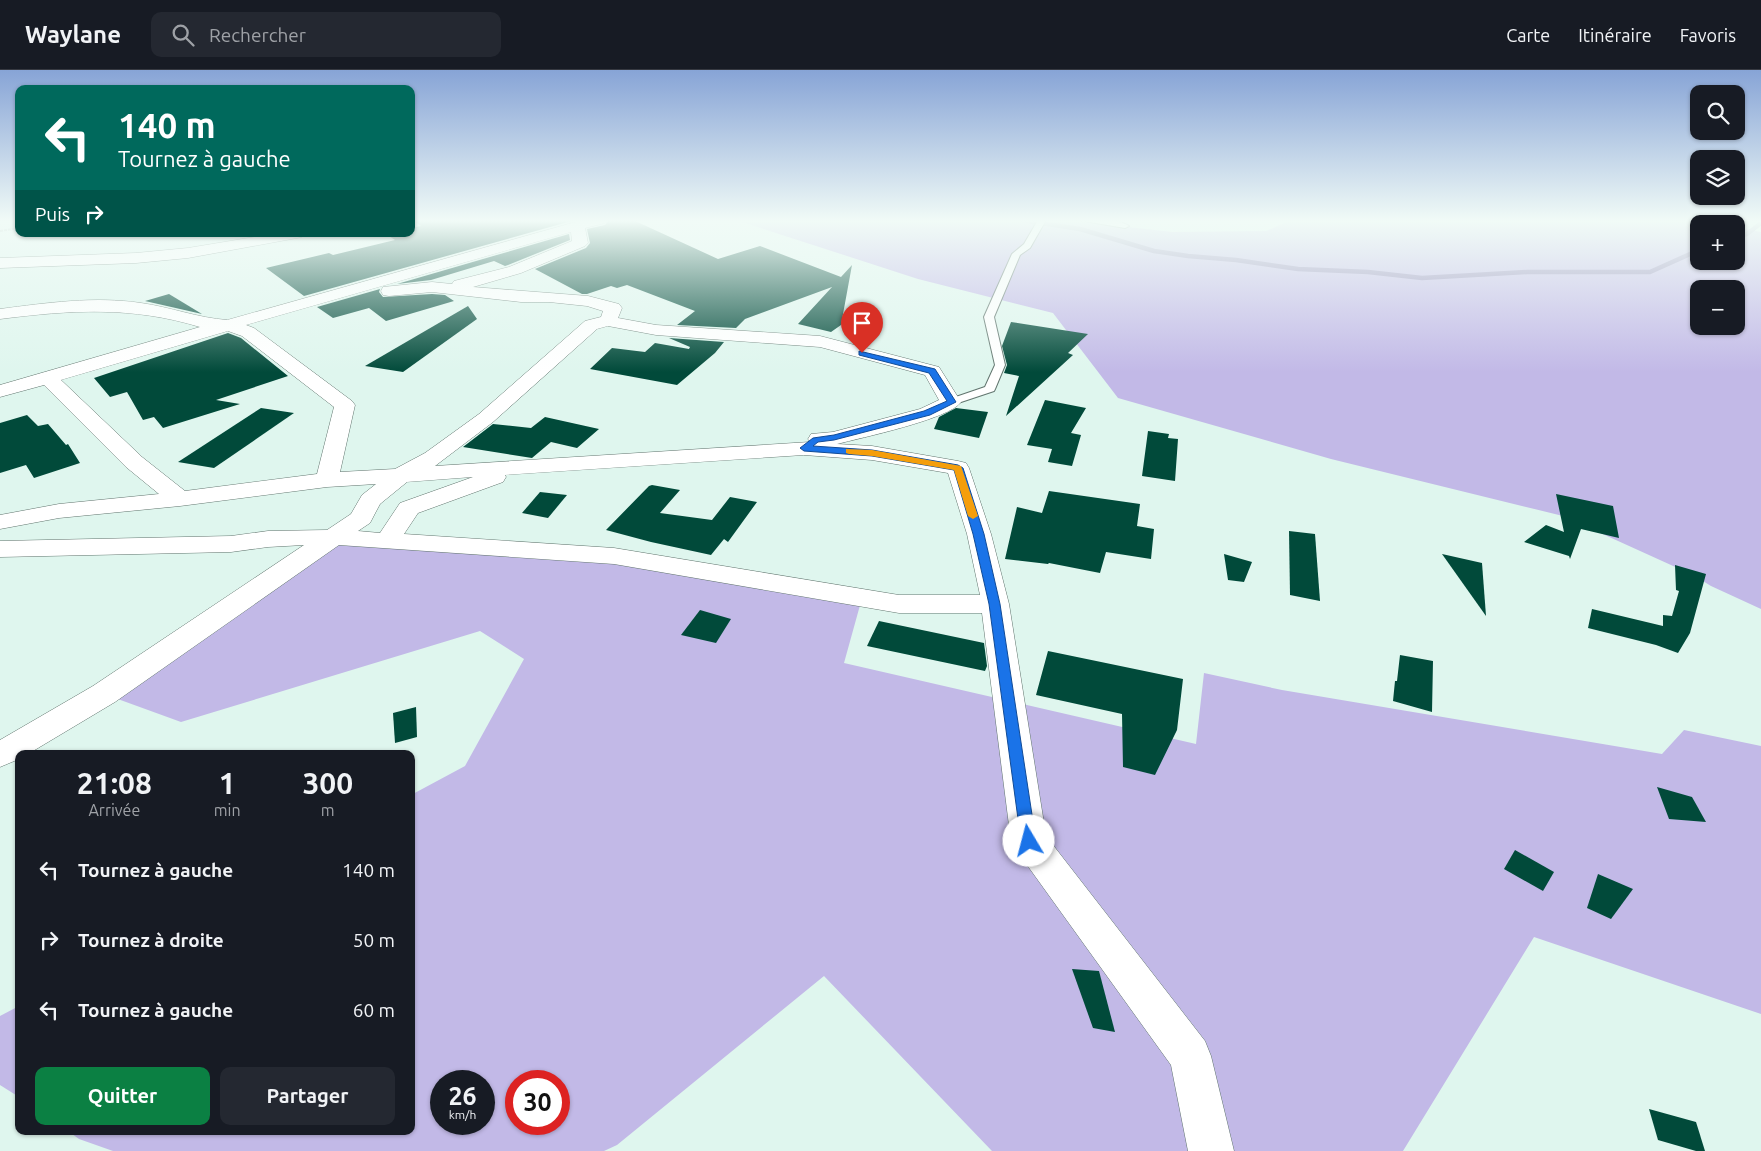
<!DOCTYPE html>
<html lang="fr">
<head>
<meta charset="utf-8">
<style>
  :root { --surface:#171b24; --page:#242831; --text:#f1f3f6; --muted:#9ea1a6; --line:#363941; --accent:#0b8043 }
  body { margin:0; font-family:Ubuntu,sans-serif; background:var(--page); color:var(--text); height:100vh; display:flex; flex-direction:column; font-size:19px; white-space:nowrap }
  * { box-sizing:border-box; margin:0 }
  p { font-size:16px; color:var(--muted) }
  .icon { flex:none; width:28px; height:28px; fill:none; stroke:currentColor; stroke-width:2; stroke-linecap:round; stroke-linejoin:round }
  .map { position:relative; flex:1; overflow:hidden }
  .sheet { position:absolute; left:15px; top:680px; width:400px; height:385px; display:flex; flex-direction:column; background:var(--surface); border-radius:10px; box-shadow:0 1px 4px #0004 }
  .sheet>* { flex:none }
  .top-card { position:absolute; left:15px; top:15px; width:400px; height:152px; border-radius:10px; box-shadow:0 1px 4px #0004; background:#00695c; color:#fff; overflow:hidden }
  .fabs { position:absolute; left:1690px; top:15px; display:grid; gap:10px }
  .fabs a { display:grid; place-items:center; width:55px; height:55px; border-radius:10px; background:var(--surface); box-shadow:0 1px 4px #0004; font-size:25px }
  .speed { position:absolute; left:430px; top:1000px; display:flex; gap:10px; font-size:25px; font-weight:700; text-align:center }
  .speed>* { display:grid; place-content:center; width:65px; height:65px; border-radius:50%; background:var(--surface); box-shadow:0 1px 4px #0004; line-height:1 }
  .speed small { font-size:12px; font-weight:400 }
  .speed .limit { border:8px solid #d22; background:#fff; color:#111 }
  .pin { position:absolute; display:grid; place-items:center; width:42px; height:42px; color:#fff; margin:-51px -21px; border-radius:50% 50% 50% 0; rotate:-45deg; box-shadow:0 0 5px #0007 }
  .pin .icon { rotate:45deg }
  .me { position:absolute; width:55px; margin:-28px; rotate:352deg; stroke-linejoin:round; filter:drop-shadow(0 0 4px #0008) }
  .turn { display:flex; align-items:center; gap:18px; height:105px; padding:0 20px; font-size:22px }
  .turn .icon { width:65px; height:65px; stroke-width:2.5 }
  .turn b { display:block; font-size:35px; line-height:42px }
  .then { display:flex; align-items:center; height:48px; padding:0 20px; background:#0003; gap:10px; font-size:19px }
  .eta { display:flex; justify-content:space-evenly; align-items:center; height:85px; text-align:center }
  .eta b { font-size:30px; font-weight:700; line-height:35px }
  .action { display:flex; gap:10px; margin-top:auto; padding:10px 20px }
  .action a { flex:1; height:58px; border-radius:10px; background:var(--accent); color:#fff; font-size:20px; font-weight:700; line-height:58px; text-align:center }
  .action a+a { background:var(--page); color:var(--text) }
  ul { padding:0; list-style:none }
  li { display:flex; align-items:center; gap:15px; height:70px; padding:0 20px }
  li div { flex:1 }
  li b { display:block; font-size:19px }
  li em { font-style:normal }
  header { display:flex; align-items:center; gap:30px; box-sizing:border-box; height:70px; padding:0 25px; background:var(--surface); border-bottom:1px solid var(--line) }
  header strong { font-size:24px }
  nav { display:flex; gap:28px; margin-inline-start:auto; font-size:18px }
  .search { width:350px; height:45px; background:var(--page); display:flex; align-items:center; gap:12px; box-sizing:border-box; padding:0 18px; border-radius:10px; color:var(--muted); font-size:19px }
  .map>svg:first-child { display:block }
  .green { fill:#c2b9e7; fill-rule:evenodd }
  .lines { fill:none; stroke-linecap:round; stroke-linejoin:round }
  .stream { stroke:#958cbb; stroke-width:4.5 }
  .building { fill:#014a3a }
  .service-casing { stroke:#61756e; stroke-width:2 }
  .minor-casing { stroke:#61756e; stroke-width:1 }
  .path { stroke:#95a7a1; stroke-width:2; stroke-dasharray:3 1; stroke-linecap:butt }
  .service { fill:#fff; fill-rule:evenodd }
  .minor { fill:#fff; fill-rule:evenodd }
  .route { fill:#1a73e8; stroke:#114b97 }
  .slow { fill:#f59e0b }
</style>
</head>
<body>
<header>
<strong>Waylane</strong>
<div class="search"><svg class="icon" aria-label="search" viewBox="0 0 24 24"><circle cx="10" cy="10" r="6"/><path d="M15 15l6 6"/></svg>Rechercher</div>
<nav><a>Carte</a><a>Itinéraire</a><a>Favoris</a></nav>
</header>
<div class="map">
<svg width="1761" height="1081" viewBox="0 0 1761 1081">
  <rect width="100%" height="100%" fill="#dff6ee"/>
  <g class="green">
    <path d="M736,150H1068L1172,162L1266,161L1292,150H1707L1722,154H1699V191H1736V157L1761,162V539L1711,516L1693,505L1563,446L1331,389L1118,328L1053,243L918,209ZM1699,219H1736V256H1699Z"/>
    <path d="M334,467L614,486L862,528L844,593L1196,674L1204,603L1282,620L1662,684L1684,660L1761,676V944L1534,867L1403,1081H992L824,906L617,1075L604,1081H113L79,1069L68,1061H411V725L465,696L524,589L480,561L181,652L104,624ZM441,1011H484V1054H441ZM516,1011H559V1054H516Z"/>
    <path d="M19,936V1027L0,1015V946Z"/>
  </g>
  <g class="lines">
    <g class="stream">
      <path d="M1021,150L1080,159L1154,181L1188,186L1236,190L1298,199L1368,202L1422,208L1527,202H1650L1699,180"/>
      <path d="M1736,168L1747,164L1761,153"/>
    </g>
  </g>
  <g class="building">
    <path d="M413,150H575L304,226L266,198L329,183L333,185L395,170L386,164H411V158L421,156Z"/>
    <path d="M609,150H633L718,189L760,176L841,207L852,195L841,255L831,262L798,254L832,217L745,249L736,258L677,255L695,241L627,215L617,218L611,216L587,224H582L535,199L586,178L590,173L587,159L605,155Z"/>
    <path d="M569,164L570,170L508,195L505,196L494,191L431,210L397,214Z"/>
    <path d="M380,219L379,222L383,227L432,224L445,225L454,231L386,251L369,238L333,248L317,237Z"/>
    <path d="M169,224L202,244L145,231Z"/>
    <path d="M468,236L477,249L403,302L365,296Z"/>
    <path d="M1011,252L1088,264L1068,283L1073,285L1006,346L1019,306L1004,303L1007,295L1002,276Z"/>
    <path d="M228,263L241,268L288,306L216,330L240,334L163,358L154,347L143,350L127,322L110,327L94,308Z"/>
    <path d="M669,268L724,272L715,283L677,315L590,299L612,278L645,282L655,273L689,279L690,277Z"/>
    <path d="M1045,330L1086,338L1071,363L1081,365L1072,396L1048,392L1052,379L1027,375Z"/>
    <path d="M261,338L294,343L214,398L178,392Z"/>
    <path d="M956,338L988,342L979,368L934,359L939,347Z"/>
    <path d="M27,345L38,356L48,354L66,375L68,374L80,393L34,408L26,395L0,403V353Z"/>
    <path d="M545,347L599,359L577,378L551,372L532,388L463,377L493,354L531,358Z"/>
    <path d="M1148,361L1169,364L1168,368L1178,369L1175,411L1142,406Z"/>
    <path d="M652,415L680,420L660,443L712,450L730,427L757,432L728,472L724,469L711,485L651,472L606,460L649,416Z"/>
    <path d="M1049,421L1140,434L1137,456L1154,459L1151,489L1106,482L1100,503L1049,493L1048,494L1005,489L1017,437L1042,443Z"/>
    <path d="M540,422L567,425L548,448L522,443Z"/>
    <path d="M1556,424L1613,436L1619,468L1581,459L1570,489L1569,486L1524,472L1546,455L1564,462Z"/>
    <path d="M1289,461L1315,464L1320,531L1290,525Z"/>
    <path d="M1224,484L1252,492L1244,512L1228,510Z"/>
    <path d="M1442,484L1482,493L1486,546Z"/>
    <path d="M1675,495L1706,504L1690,563L1678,583L1656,575L1588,558L1592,539L1663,556V545L1672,546L1679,521L1676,520Z"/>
    <path d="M700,540L731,549L716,573L681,565Z"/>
    <path d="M879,551L984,573L987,596L985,601L867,576Z"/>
    <path d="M1048,581L1183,609L1177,660L1155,705L1123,697L1122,644L1036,625Z"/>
    <path d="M1400,585L1433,591L1432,642L1393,631L1395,611H1397Z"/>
    <path d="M416,637L417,667L395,673L393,643Z"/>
    <path d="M1657,717L1692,727L1706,752L1669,749Z"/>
    <path d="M1515,780L1554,802L1543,821L1504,799Z"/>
    <path d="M1598,804L1633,819L1611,849L1587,838Z"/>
    <path d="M1072,899L1099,901L1115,962L1093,958Z"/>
    <path d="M1649,1039L1696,1052L1705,1081H1696L1658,1070Z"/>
  </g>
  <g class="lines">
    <defs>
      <g id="service">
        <path d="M1038,150H1046L1030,178L1020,185L994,247L1005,295L995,319L994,321L955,334H947L945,332L947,330L985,317L995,295L984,247L1012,184L1024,174Z"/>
        <path d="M1078,150C1093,150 1117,148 1129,156L1125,158Z"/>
      </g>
      <g id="minor">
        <path d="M583,150H607L605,153L585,158L588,173L585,176L521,203L473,217L588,226L619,234L622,238L618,248L656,255L820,266L939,297L961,332C950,349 860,368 837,374L872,376L958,391L966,393L969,398L991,464L1009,534L1046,766L1205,971L1211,986L1234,1081H1188L1171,995L1017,781L1011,771L982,543H899L614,494L339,475L115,632L28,684H19V689L0,697V670L93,616L304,475L268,477L231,482L0,487V471L231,466L268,461L327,460L351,444L362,425L376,414L327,417L180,436L59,448L0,459V445L59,434L159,424L126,397L44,315L0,327V315L200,257C132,236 70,240 0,249V239C47,233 94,226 141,233C170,237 198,248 227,250ZM571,162L572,171L509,197L454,211L452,214L432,212L383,217L381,221L383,225L389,226L432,222L521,232H549L587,236L603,241L601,247L585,251L479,344L425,383L395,399L340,402L355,335L352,331L254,258L246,255ZM608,256L656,265L820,277L925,305L939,330L920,339L833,362L811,364L808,369L810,372L435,396L493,352L597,259ZM228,261L242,266L334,337L317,404L185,421L142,387L61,310ZM804,385L872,390L948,403L967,464L980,525H899L614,478L404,464L418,443L503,412L506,407L505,405ZM473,407L400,433L380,463L358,461L370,453L380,434L407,412Z"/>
        <path d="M273,164H304L302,167L297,168L188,188L136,193L0,198V188L136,183L188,178Z"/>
      </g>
    </defs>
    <use href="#service" class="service-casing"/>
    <use href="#minor" class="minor-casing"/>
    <path class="path" d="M0,161L19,158"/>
    <use href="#service" class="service"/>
    <use href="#minor" class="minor"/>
  </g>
  <linearGradient id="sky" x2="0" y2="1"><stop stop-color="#87a4d6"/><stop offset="0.5" stop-color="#f1fbf7"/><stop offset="1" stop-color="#f1fbf7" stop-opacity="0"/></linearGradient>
  <rect width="1761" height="302" fill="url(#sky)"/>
  <path class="route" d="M859,281L935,299L956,332L930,345L834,370L818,372L813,376L872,380L958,395L963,398L984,464L1000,534L1036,771L1034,775L1029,777L1023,775L1021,771L989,534L973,464L954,400L872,386L804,381L800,378L813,368L834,365L924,341L947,331L929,303L859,285Z"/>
  <path class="slow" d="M846,379L872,380L961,396L978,446L973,449L968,446L954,400L872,386L849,384L846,383Z"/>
</svg>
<div class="fabs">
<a><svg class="icon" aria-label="search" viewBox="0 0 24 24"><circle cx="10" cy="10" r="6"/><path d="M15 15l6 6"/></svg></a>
<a><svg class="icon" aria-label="layers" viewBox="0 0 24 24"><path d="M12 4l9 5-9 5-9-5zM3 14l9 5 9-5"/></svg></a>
<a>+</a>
<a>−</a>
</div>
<div class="speed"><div>26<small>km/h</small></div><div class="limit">30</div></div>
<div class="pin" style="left:862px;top:283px;background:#d93025"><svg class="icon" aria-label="arrive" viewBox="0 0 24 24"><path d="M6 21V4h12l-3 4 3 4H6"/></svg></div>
<svg class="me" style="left:1029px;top:771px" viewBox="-20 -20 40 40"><circle r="19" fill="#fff"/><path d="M0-13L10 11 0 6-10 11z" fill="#1a73e8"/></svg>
<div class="top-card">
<div class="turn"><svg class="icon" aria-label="left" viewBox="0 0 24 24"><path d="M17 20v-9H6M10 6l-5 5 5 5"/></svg><div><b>140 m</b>Tournez à gauche</div></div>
<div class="then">Puis<svg class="icon" aria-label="right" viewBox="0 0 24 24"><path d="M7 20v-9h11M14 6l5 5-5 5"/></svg></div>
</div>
<section class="sheet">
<div class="eta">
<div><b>21:08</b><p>Arrivée</p></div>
<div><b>1</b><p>min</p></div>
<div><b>300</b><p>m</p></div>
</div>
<ul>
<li><svg class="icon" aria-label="left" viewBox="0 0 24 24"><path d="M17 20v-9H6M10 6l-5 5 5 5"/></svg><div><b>Tournez à gauche</b></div><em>140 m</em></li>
<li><svg class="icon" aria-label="right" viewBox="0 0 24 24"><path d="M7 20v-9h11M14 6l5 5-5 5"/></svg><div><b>Tournez à droite</b></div><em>50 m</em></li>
<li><svg class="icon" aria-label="left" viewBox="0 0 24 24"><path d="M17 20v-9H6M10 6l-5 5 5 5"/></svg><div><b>Tournez à gauche</b></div><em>60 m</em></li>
</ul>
<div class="action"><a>Quitter</a><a>Partager</a></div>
</section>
</div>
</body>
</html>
